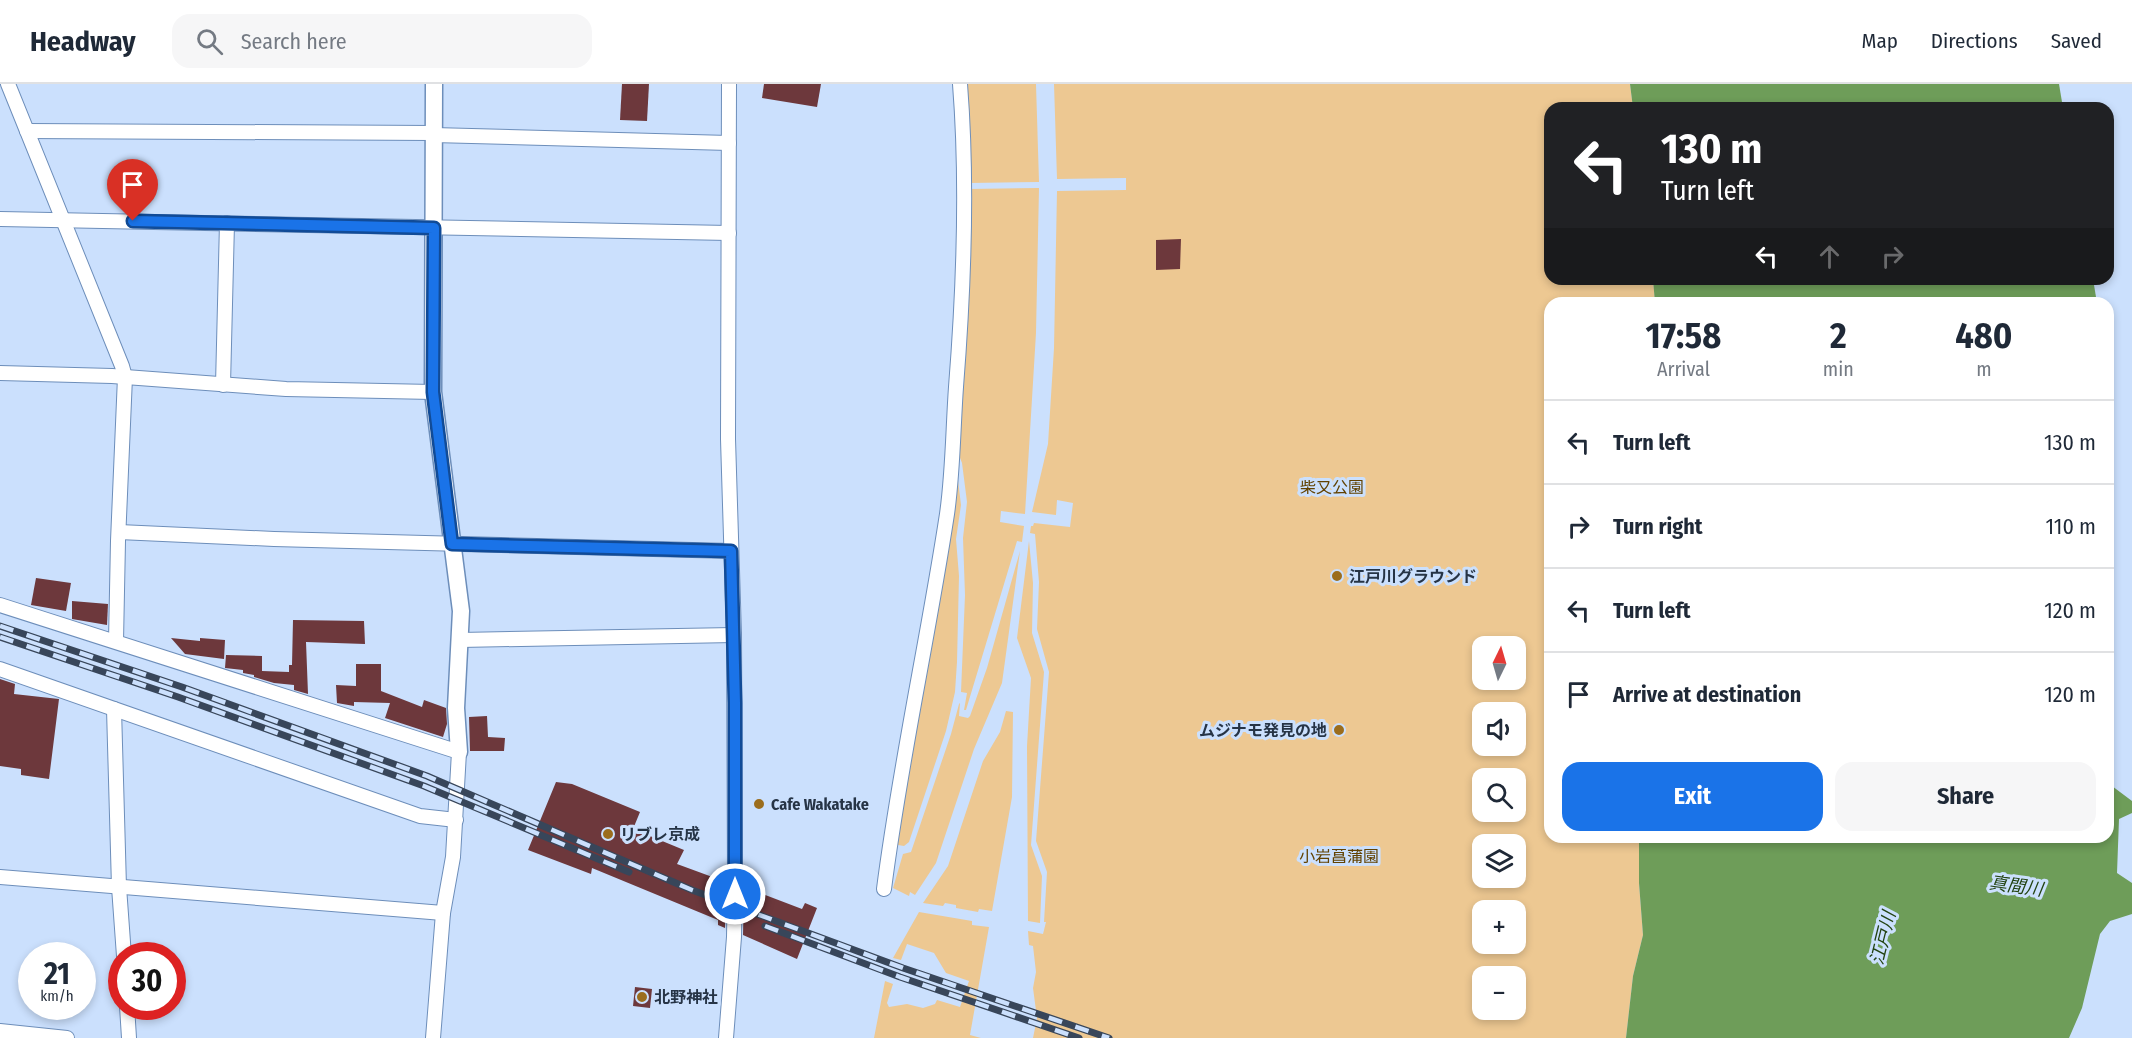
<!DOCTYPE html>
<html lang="en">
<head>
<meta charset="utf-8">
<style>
  :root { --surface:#fff; --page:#f6f6f7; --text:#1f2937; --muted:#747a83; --line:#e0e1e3; --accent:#1a73e8 }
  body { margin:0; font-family:"Fira Sans Condensed","Noto Sans JP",sans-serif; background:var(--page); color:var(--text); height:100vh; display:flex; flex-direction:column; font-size:22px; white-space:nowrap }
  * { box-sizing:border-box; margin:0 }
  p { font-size:20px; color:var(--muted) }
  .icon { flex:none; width:33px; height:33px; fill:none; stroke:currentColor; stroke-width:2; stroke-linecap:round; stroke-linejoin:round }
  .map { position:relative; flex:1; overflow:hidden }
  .sheet { position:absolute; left:1544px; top:213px; width:570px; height:546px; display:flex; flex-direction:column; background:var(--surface); border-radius:18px; box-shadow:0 3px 9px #0003 }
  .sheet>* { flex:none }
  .top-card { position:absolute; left:1544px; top:18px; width:570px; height:183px; border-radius:18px; box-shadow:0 3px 9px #0003; background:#202124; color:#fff; overflow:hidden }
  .needle { width:39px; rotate:5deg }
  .tools { position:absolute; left:1472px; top:552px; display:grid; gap:12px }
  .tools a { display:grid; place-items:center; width:54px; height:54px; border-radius:12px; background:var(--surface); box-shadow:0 3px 9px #0003; font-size:30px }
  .speed { position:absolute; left:18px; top:858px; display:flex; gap:12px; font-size:30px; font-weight:700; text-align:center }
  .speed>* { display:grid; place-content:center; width:78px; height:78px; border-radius:50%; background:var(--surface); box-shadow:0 3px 9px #0003; line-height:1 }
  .speed small { font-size:15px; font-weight:400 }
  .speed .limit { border:9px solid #d22; background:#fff; color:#111 }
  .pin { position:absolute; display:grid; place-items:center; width:51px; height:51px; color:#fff; margin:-62px -26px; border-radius:50% 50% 50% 0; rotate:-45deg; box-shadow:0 0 6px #0007 }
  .pin .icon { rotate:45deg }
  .me { position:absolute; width:66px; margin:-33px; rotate:0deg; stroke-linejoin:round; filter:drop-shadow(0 0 4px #0008) }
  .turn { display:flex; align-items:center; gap:21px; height:126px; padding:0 18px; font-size:27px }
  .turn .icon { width:78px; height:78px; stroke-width:2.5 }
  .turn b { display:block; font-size:42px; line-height:51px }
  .lanes { display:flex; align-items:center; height:57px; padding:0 18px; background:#0003; justify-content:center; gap:30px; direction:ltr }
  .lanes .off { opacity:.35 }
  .eta { display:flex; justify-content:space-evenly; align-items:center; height:102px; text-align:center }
  .eta b { font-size:36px; font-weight:700; line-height:42px }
  .primary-button { display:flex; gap:12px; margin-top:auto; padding:12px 18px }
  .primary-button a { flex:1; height:69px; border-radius:18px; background:var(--accent); color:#fff; font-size:24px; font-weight:700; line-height:69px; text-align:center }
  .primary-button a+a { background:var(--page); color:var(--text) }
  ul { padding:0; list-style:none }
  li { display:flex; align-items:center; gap:18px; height:84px; padding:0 18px; border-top:2px solid var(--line) }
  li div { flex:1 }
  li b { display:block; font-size:22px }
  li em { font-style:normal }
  header { display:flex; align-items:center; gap:36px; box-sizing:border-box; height:84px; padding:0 30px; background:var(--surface); border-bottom:2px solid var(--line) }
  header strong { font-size:28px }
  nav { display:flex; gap:33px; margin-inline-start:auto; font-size:21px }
  .search { width:420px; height:54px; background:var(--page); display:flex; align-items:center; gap:15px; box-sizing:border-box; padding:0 21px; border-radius:18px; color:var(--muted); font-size:22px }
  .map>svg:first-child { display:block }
  .green { fill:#edc892; fill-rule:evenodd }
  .water { fill:#6e9d59 }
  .building { fill:#6d383c }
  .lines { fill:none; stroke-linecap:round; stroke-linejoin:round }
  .minor-casing { stroke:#6d8eba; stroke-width:16 }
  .tertiary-casing { stroke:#6d8eba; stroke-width:19 }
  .minor { stroke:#fff; stroke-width:14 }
  .tertiary { stroke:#fff; stroke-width:16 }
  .rail-casing { stroke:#38465a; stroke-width:7 }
  .rail { stroke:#cbe0fd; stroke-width:4.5; stroke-dasharray:14; stroke-linecap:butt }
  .route-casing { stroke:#114b97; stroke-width:15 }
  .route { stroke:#1a73e8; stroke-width:10 }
  .poi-dot { fill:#9b6d1d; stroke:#cbe0fd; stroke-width:2 }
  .labels { text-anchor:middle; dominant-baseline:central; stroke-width:6; stroke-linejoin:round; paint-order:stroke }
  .park-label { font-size:16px; fill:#624202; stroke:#cbe0fd }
  .poi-label { font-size:16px; font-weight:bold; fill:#263446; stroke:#cbe0fd; text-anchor:start }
  .water-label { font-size:18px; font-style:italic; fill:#234312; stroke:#cbe0fd }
</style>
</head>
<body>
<header>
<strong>Headway</strong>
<div class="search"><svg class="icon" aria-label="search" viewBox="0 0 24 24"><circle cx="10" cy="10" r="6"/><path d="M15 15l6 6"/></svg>Search here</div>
<nav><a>Map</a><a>Directions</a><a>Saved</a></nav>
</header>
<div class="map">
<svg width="2132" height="954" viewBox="0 0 2132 954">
  <rect width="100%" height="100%" fill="#cbe0fd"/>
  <g class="green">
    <path d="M965,0H1036L1039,98L970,99Z"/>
    <path d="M1054,0H1630L1633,24H1550V195H1653L1655,217V219H1550V753H1639V799L1643,851L1633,892L1626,954H1033L1037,934L1033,904L1036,888L1033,862L1029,861L1028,847L1043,850L1046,838H1044L1047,788L1036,757L1049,588L1037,545L1039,498L1035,450L1030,449L1031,442H1033L1034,439L1070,443L1073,419L1057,416L1056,431L1032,428L1048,360L1054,264L1057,107L1126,106V94L1057,95ZM1482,562H1515V596H1482ZM1482,628H1515V662H1482ZM1482,694H1515V728H1482ZM1482,760H1515V794H1482ZM1482,826H1515V860H1482ZM1482,892H1515V926H1482Z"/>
    <path d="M1039,104L1036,249L1025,430L1001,427L1000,438L1024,442L1022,458L1017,457L966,626H964L967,609L961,608L965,511L963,454L967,418L962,379L957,366L969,105Z"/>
    <path d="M956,380L961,421L956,455L959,492L957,578L955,608L946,647L909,758L904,762L898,761L890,793Z"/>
    <path d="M1029,457L1033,499L1032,549L1044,588L1031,761L1042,792L1040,839L1028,837L1027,662L1031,594L1017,554Z"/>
    <path d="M1020,467L1002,599L974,665L936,779L915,811L910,808L909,812L893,804L903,770L911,768L951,650L959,620L960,619L959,632L968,634L970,632L987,584Z"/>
    <path d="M1006,627L1013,628L1012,713L992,827L979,825L978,828L956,824V821L945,819L943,822L923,819L948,782L983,677L1000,648Z"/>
    <path d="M919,828L972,837V841L989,843L970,951L981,954H874L885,897L893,900L887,919L889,923L907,920L923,924L935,920L937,916L960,923L969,897L946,889L934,869L907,860L901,876L893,874Z"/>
  </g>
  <g class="water">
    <path d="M1630,0H2059L2063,24H1633Z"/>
    <path d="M1653,195H2093L2097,219H1655Z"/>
    <path d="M2108,321L2111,383L2108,595Z"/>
    <path d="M2108,699L2132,717V729L2119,735L2117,789L2132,799V830L2110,837L2100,850L2082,924L2069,954H1626L1633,892L1643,851L1639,799V753H2108Z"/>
  </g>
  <g class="building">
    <path d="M622,0H649L647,37L620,36Z"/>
    <path d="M764,0H821L817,23L762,14Z"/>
    <path d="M1181,155L1180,185L1156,186V156Z"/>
    <path d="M36,494L71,499L66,527L31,521Z"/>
    <path d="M72,517L108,520L107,541L72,535Z"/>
    <path d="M293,536L364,537L365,560L306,558L308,610L294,606V601L274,599L254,593V591L243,589V586L225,584L226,571L262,572V587L289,588V581H292Z"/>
    <path d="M171,554L200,557V554L225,556L224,575L185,570Z"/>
    <path d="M356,580H381V607L422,623L424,616L446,624L447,640L443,653L385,634L390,619L354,618V622L337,619L336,601L356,602Z"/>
    <path d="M0,595L15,600L14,610L59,615L49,695L21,691V685L0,682Z"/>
    <path d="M487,632L488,653L505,654L504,667H470L469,633Z"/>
    <path d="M556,698L572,700L640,728L633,745L684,766L677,780L726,798L725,844L718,841V836L592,784L591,790L528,766Z"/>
    <path d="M744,803L802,825L805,819L817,824L797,875L743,851Z"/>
    <path d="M635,903L652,905L650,924L633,922Z"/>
  </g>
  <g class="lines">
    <defs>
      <g id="minor">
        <path d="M8,0L122,282L125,293L118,457L116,557"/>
        <path d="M27,47L433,49"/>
        <path d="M433,51L729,59"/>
        <path d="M0,135L729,149"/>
        <path d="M0,289L112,292L286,305L433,308"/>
        <path d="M223,301L227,139"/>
        <path d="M119,448L274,455L731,467"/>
        <path d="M0,521L459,668L453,773L443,829L433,954"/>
        <path d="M460,556L734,551"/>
        <path d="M0,585L420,732L456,736"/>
        <path d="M114,625L119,803L124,872"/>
        <path d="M0,793L443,829"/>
        <path d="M884,805C900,679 928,555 947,430C953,388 953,345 956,303C964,202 968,101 960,0"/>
        <path d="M127,922L129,954"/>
        <path d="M0,947L67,954"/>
        <path d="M726,954L734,853L735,794L734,551L728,355L729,0"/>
      </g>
      <path id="tertiary" d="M434,0L433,308L461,527L456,624L459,668"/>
    </defs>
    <use href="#minor" class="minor-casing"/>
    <use href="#tertiary" class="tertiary-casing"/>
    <use href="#minor" class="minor"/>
    <use href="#tertiary" class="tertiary"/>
    <defs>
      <g id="rail">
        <path d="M0,542L182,603L427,692L692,806L903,884L1109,954"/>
        <path d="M0,553L178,613L424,702L629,788"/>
        <path d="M765,842L900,893L1079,954"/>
      </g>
    </defs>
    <use href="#rail" class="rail-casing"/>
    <use href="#rail" class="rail"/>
  </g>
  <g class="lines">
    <defs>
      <path id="route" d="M133,137L434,144L433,308L452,460L731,467L735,619V810"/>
    </defs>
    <use href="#route" class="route-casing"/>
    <use href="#route" class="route"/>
  </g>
  <g class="poi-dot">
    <circle cx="1337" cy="492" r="6"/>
    <circle cx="1339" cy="646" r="6"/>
    <circle cx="759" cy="720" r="6"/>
    <circle cx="608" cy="750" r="6"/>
    <circle cx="642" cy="913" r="6"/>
  </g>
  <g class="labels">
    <g class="park-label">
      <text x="1332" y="403">柴又公園</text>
      <text x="1339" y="772">小岩菖蒲園</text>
    </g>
    <g class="poi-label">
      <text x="1349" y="492">江戸川グラウンド</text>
      <text x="1327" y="646" text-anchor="end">ムジナモ発見の地</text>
      <text x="771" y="720">Cafe Wakatake</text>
      <text x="620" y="750">リブレ京成</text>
      <text x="654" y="913">北野神社</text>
    </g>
    <g class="water-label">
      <text transform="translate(2016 802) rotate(8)">真間川</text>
      <text transform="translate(1883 854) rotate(-76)">江戸川</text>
    </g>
  </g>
</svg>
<div class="tools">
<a><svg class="needle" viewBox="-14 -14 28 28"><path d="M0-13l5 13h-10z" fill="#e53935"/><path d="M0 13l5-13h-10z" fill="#747a83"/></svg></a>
<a><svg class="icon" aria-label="sound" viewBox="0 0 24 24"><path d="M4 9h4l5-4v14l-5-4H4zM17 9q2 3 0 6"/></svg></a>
<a><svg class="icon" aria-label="search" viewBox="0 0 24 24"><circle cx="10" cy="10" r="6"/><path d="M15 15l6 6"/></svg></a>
<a><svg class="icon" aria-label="layers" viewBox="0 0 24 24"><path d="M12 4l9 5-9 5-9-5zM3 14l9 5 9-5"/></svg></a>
<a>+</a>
<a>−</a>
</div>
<div class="speed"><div>21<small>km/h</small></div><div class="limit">30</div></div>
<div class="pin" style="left:133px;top:137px;background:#d93025"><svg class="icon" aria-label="arrive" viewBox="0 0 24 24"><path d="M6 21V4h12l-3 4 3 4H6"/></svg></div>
<svg class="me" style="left:735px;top:810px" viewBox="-20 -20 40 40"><circle r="17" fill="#1a73e8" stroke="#fff" stroke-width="3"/><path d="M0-11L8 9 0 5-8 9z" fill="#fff"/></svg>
<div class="top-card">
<div class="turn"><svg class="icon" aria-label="left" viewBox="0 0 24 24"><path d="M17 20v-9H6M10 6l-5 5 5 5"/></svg><div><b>130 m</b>Turn left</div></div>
<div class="lanes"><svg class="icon" aria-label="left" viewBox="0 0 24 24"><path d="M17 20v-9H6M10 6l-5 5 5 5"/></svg><svg class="icon off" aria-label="ahead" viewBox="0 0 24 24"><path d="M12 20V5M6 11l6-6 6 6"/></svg><svg class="icon off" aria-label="right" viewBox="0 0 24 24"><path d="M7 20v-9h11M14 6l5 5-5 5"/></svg></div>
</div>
<section class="sheet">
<div class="eta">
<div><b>17:58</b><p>Arrival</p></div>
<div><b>2</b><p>min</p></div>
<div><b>480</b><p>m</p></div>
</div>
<ul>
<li><svg class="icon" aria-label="left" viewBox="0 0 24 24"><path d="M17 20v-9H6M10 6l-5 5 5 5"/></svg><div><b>Turn left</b></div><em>130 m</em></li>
<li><svg class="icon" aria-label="right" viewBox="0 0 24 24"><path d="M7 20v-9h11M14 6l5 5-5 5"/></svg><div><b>Turn right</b></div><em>110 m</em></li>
<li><svg class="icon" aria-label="left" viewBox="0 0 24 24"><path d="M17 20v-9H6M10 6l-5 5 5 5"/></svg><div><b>Turn left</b></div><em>120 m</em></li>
<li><svg class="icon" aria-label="arrive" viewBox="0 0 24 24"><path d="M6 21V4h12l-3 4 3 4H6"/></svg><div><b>Arrive at destination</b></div><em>120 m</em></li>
</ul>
<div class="primary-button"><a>Exit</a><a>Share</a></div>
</section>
</div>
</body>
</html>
